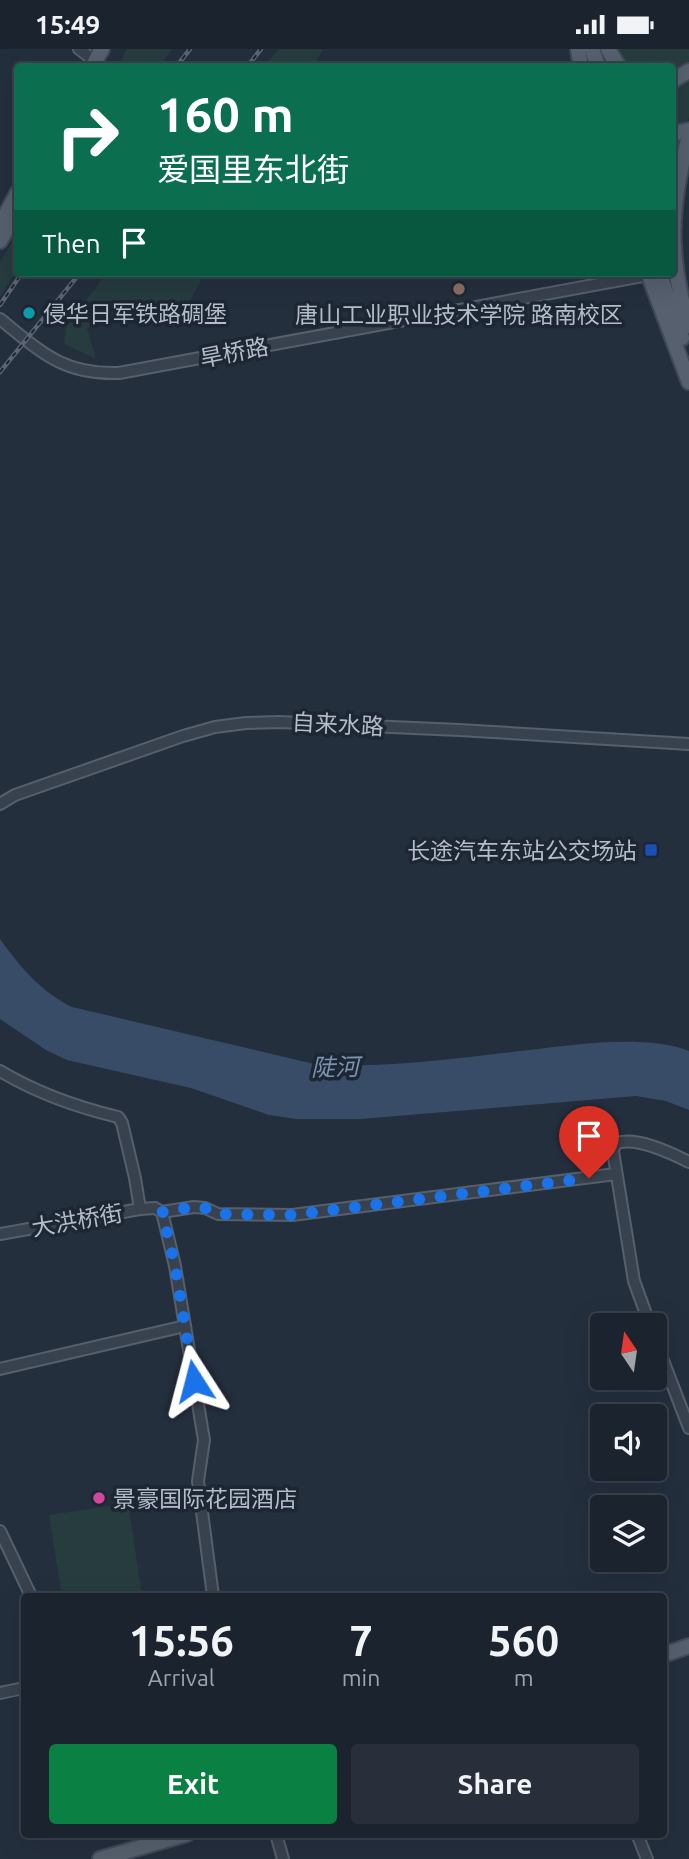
<!DOCTYPE html>
<html lang="en">
<head>
<meta charset="utf-8">
<style>
  :root { --surface:#1b232e; --page:#282f3a; --text:#f1f3f6; --muted:#a0a4aa; --line:#39404a; --accent:#0b8043 }
  body { margin:0; font-family:Ubuntu,"Noto Sans SC",sans-serif; background:var(--page); color:var(--text); height:100vh; display:flex; flex-direction:column; font-size:26px; white-space:nowrap }
  * { box-sizing:border-box; margin:0 }
  p { font-size:23px; color:var(--muted) }
  .icon { flex:none; width:38px; height:38px; fill:none; stroke:currentColor; stroke-width:2; stroke-linecap:round; stroke-linejoin:round }
  .map { position:relative; flex:1; overflow:hidden }
  .sheet { position:absolute; left:21px; top:1544px; width:646px; height:245px; display:flex; flex-direction:column; background:var(--surface); border-radius:7px; box-shadow:0 7px 28px #0002,0 0 0 2px var(--line) }
  .sheet>* { flex:none }
  .guide { position:absolute; left:14px; top:14px; width:662px; height:214px; border-radius:7px; box-shadow:0 7px 28px #0002,0 0 0 2px var(--line); background:#0b6e4f; color:#fff; overflow:hidden }
  .needle { width:46px; rotate:347deg }
  .tools { position:absolute; left:590px; top:1264px; display:grid; gap:14px }
  .tools a { display:grid; place-items:center; width:77px; height:77px; border-radius:7px; background:var(--surface); box-shadow:0 7px 28px #0002,0 0 0 2px var(--line); font-size:35px }
  .pin { position:absolute; display:grid; place-items:center; width:60px; height:60px; color:#fff; margin:-72px -30px; border-radius:50% 50% 50% 0; rotate:-45deg; box-shadow:0 0 7px #0007 }
  .pin .icon { rotate:45deg }
  .me { position:absolute; width:77px; margin:-38px; rotate:351deg; stroke-linejoin:round; filter:drop-shadow(0 0 5px #0008) }
  .turn { display:flex; align-items:center; gap:24px; height:147px; padding:0 28px; font-size:32px }
  .turn .icon { width:91px; height:91px; stroke-width:2.5 }
  .turn b { display:block; font-size:49px; line-height:60px }
  .then { display:flex; align-items:center; height:66px; padding:0 28px; background:#0003; gap:14px; font-size:26px }
  .eta { display:flex; justify-content:space-evenly; align-items:center; height:119px; text-align:center }
  .eta b { font-size:42px; font-weight:700; line-height:49px }
  .primary-button { display:flex; gap:14px; margin-top:auto; padding:14px 28px }
  .primary-button a { flex:1; height:80px; border-radius:7px; background:var(--accent); color:#fff; font-size:28px; font-weight:700; line-height:80px; text-align:center }
  .primary-button a+a { background:var(--page); color:var(--text) }
  .status { display:flex; justify-content:space-between; align-items:center; height:49px; padding:0 35px; background:var(--surface); direction:ltr }
  .status svg { height:19px; fill:currentColor }
  .map>svg:first-child { display:block }
  .green { fill:#263c3f }
  .water { fill:#394c67 }
  .lines { fill:none; stroke-linecap:round; stroke-linejoin:round }
  .minor-casing { stroke:#565f6c; stroke-width:14 }
  .major-casing { stroke:#414a57; stroke-width:18 }
  .minor { stroke:#38414e; stroke-width:10 }
  .major { stroke:#56606e; stroke-width:14 }
  .rail-casing { stroke:#5a6575; stroke-width:4.5 }
  .rail { stroke:#1d2633; stroke-width:2; stroke-dasharray:5; stroke-linecap:butt }
  .route { stroke:#1a73e8; stroke-width:12; stroke-dasharray:0 21.6 }
  .education-dot { fill:#8d6e63; stroke:#1d2633; stroke-width:2.5 }
  .culture-dot { fill:#0f9aa8; stroke:#1d2633; stroke-width:2.5 }
  .transit-dot { fill:#1a4fb4; stroke:#1d2633; stroke-width:2.5 }
  .hotel-dot { fill:#d1479c; stroke:#1d2633; stroke-width:2.5 }
  .labels { text-anchor:middle; dominant-baseline:central; stroke-width:7; stroke-linejoin:round; paint-order:stroke }
  .poi-label { font-size:23px; fill:#b4bcc9; stroke:#1d2633; text-anchor:start }
  .street-label { font-size:23px; fill:#b4bcc9; stroke:#1d2633 }
  .water-label { font-size:24px; font-style:italic; fill:#7c92b1; stroke:#1d2633 }
</style>
</head>
<body>
<div class="status"><b>15:49</b><svg viewBox="0 0 49 12"><path d="M0 12V9h3v3zM5 12V6h3v6zM10 12V3h3v9zM15 12V0h3v12zM26 1h20v11H26zM47 4h2v5h-2z"/></svg></div>
<div class="map">
<svg width="689" height="1810" viewBox="0 0 689 1810">
  <rect width="100%" height="100%" fill="#242f3e"/>
  <g class="green">
    <path d="M127,0H172L159,17H118Z"/>
    <path d="M279,0H323L317,10L319,17H264Z"/>
    <path d="M601,0H689V68L685,79L672,81V18L605,17Z"/>
    <path d="M17,185V221L0,248V213Z"/>
    <path d="M107,224H205L189,253L87,279L96,310L64,295L66,278Z"/>
    <path d="M128,1454L142,1547H62L49,1466Z"/>
  </g>
  <path class="water" d="M0,890C21,919 40,942 72,958L314,1015C385,1020 458,1009 529,1001C575,996 645,985 689,1002V1061L666,1052L636,1047L361,1070H296L269,1066L191,1039L67,1011L46,1001L0,970Z"/>
  <g class="lines">
    <defs>
      <g id="minor">
        <path d="M79,0L95,12"/>
        <path d="M0,270C41,303 63,326 119,324L648,226"/>
        <path d="M0,755L15,746L183,687L215,678L246,674L279,673L459,681L689,695"/>
        <path d="M0,1022C37,1044 76,1058 118,1068L122,1074L135,1129L140,1160"/>
        <path d="M162,1163L194,1158L205,1159L218,1165L292,1166L616,1125"/>
        <path d="M0,1185L140,1160L155,1159L162,1163L175,1217L204,1391L198,1432L213,1547"/>
        <path d="M650,1276L634,1232L613,1102L615,1095C634,1086 671,1104 689,1113"/>
        <path d="M654,1288L689,1379"/>
        <path d="M0,1320L185,1277"/>
        <path d="M0,1482L31,1547"/>
        <path d="M0,1644L24,1639"/>
        <path d="M276,1785L283,1810"/>
        <path d="M637,1785L647,1810"/>
      </g>
      <g id="major">
        <path d="M578,0L581,18"/>
        <path d="M592,0L598,18"/>
        <path d="M608,0L619,18"/>
        <path d="M92,18L102,0"/>
        <path d="M672,32L689,22"/>
        <path d="M672,85L689,81"/>
        <path d="M689,88C669,155 668,210 689,277"/>
        <path d="M0,176L18,143"/>
        <path d="M0,192L13,169"/>
        <path d="M648,224L689,333"/>
        <path d="M659,224L682,289"/>
        <path d="M663,1606L689,1597"/>
        <path d="M100,1810L187,1785"/>
      </g>
    </defs>
    <use href="#minor" class="minor-casing"/>
    <use href="#major" class="major-casing"/>
    <use href="#minor" class="minor"/>
    <use href="#major" class="major"/>
    <defs>
      <g id="rail">
        <path d="M176,18L190,0"/>
        <path d="M247,18L261,0"/>
        <path d="M0,256L22,224"/>
        <path d="M0,323L80,224"/>
      </g>
    </defs>
    <use href="#rail" class="rail-casing"/>
    <use href="#rail" class="rail"/>
  </g>
  <g class="lines">
    <path class="route" d="M194,1332L175,1217L162,1163L194,1158L205,1159L218,1165L292,1166L589,1129"/>
  </g>
  <circle class="education-dot" cx="459" cy="240" r="7"/>
  <circle class="culture-dot" cx="29" cy="264" r="7"/>
  <rect class="transit-dot" x="644" y="794" width="14" height="14" rx="3.5"/>
  <circle class="hotel-dot" cx="99" cy="1449" r="7"/>
  <g class="labels">
    <g class="poi-label">
      <text x="43" y="264">侵华日军铁路碉堡</text>
      <text x="459" y="265" text-anchor="middle">唐山工业职业技术学院 路南校区</text>
      <text x="637" y="801" text-anchor="end">长途汽车东站公交场站</text>
      <text x="113" y="1449">景豪国际花园酒店</text>
    </g>
    <g class="street-label">
      <text transform="translate(234 303) rotate(-11)">旱桥路</text>
      <text transform="translate(338 675) rotate(3)">自来水路</text>
      <text transform="translate(77 1171) rotate(-10)">大洪桥街</text>
    </g>
    <g class="water-label">
      <text transform="translate(335 1018) rotate(-1)">陡河</text>
    </g>
  </g>
</svg>
<div class="tools">
<a><svg class="needle" viewBox="-14 -14 28 28"><path d="M0-13l5 13h-10z" fill="#e53935"/><path d="M0 13l5-13h-10z" fill="#a0a4aa"/></svg></a>
<a><svg class="icon" aria-label="sound" viewBox="0 0 24 24"><path d="M4 9h4l5-4v14l-5-4H4zM17 9q2 3 0 6"/></svg></a>
<a><svg class="icon" aria-label="layers" viewBox="0 0 24 24"><path d="M12 4l9 5-9 5-9-5zM3 14l9 5 9-5"/></svg></a>
</div>
<div class="pin" style="left:589px;top:1129px;background:#d93025"><svg class="icon" aria-label="arrive" viewBox="0 0 24 24"><path d="M6 21V4h12l-3 4 3 4H6"/></svg></div>
<svg class="me" style="left:194px;top:1332px" viewBox="-20 -20 40 40"><path d="M0-17L14 15 0 8-14 15z" fill="#1a73e8" stroke="#fff" stroke-width="4"/></svg>
<div class="guide">
<div class="turn"><svg class="icon" aria-label="right" viewBox="0 0 24 24"><path d="M7 20v-9h11M14 6l5 5-5 5"/></svg><div><b>160 m</b>爱国里东北街</div></div>
<div class="then">Then<svg class="icon" aria-label="arrive" viewBox="0 0 24 24"><path d="M6 21V4h12l-3 4 3 4H6"/></svg></div>
</div>
<section class="sheet">
<div class="eta">
<div><b>15:56</b><p>Arrival</p></div>
<div><b>7</b><p>min</p></div>
<div><b>560</b><p>m</p></div>
</div>
<div class="primary-button"><a>Exit</a><a>Share</a></div>
</section>
</div>
</body>
</html>
